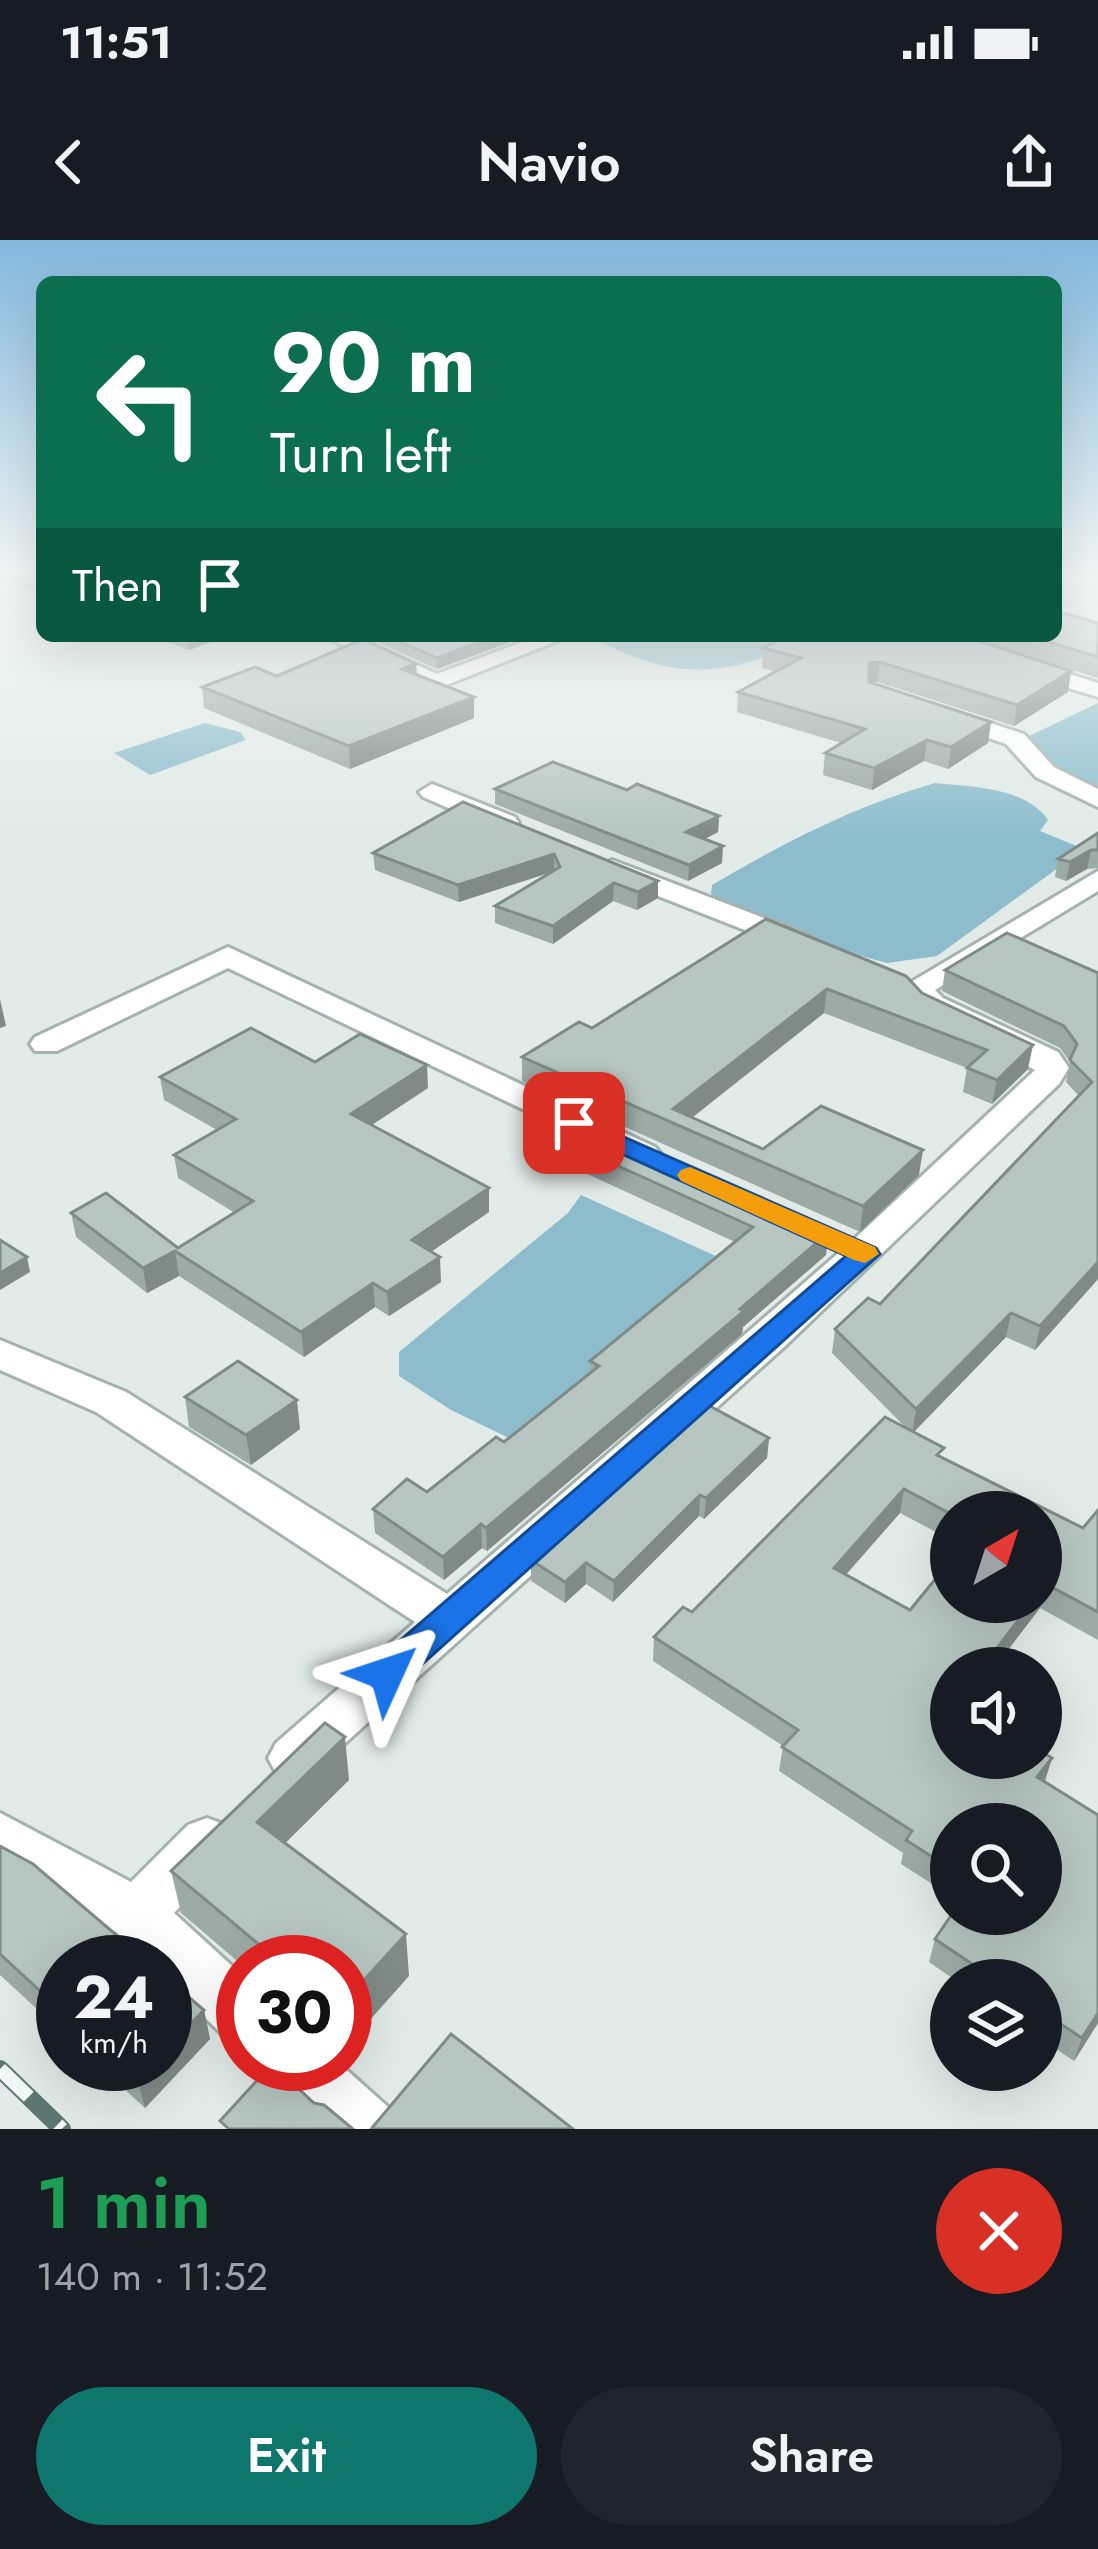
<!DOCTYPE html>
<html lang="en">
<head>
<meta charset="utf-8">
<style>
  :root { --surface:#171b24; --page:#20242c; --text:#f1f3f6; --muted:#9ea1a6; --accent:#0f766e }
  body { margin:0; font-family:Jost,sans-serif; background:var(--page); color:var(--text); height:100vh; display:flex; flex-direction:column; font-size:45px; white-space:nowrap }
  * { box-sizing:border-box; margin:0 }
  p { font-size:39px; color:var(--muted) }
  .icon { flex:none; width:66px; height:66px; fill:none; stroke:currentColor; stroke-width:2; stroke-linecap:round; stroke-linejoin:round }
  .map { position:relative; height:1889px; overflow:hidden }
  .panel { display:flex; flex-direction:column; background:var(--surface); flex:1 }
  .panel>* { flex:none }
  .guide { position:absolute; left:36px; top:36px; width:1026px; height:366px; border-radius:18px; box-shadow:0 12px 48px #0002; background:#0b6e4f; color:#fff; overflow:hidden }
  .needle { width:78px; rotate:39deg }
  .controls { position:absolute; left:930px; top:1251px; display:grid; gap:24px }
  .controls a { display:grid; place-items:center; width:132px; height:132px; border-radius:50%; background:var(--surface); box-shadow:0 12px 48px #0002; font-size:60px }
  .speed { position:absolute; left:36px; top:1695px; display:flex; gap:24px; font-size:60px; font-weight:700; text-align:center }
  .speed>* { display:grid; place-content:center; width:156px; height:156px; border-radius:50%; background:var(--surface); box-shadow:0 12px 48px #0002; line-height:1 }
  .speed small { font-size:30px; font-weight:400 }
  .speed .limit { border:18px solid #d22; background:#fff; color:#111 }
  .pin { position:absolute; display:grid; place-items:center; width:102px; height:102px; color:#fff; margin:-51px; border-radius:24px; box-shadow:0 6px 18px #0006 }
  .me { position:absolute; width:132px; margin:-66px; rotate:48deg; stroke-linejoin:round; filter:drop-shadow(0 0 9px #0008) }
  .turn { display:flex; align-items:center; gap:42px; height:252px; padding:0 36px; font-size:54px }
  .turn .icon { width:156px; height:156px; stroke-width:2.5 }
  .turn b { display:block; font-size:84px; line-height:102px }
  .then { display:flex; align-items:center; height:114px; padding:0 36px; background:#0003; gap:24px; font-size:45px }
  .round { display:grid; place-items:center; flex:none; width:126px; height:126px; border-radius:63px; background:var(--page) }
  .headline { display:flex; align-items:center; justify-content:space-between; height:204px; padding:0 36px }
  h1 { font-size:72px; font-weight:600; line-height:90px; color:#1e9e55 }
  .cta { display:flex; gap:24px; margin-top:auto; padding:24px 36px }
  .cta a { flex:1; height:138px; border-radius:72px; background:var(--accent); color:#fff; font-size:48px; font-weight:600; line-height:138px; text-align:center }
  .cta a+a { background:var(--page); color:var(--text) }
  .status { display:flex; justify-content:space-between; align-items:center; height:84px; padding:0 60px; background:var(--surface); direction:ltr }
  .status svg { height:33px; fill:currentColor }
  header { display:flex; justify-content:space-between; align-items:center; height:156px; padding:0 36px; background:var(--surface); font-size:54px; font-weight:600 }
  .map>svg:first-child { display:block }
  .water { fill:#8dbdcd }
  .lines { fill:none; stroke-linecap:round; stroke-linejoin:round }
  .minor-casing { stroke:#a5b3af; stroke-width:6 }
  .minor { fill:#fff; fill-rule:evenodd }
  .rail-casing { stroke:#5d7772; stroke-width:18 }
  .rail { stroke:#f2f8f6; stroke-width:14; stroke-dasharray:40; stroke-linecap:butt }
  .wall { fill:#9daaa6; fill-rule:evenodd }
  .shaded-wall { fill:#808b87 }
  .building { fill:#b7c6c1; stroke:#808b87; stroke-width:3 }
  .route { fill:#1a73e8; stroke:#114b97; stroke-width:3 }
  .slow { fill:#f59e0b }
</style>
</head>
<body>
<div class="status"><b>11:51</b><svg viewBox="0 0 49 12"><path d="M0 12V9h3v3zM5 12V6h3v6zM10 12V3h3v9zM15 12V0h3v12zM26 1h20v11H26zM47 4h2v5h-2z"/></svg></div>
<header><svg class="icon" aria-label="back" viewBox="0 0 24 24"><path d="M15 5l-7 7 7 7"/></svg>Navio<svg class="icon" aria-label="share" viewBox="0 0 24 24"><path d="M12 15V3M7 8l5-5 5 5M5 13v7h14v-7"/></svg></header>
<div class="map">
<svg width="1098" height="1889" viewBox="0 0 1098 1889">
  <rect width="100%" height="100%" fill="#e2ebe8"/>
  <g class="water">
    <path d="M812,396C727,439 675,442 591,397Z"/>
    <path d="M1098,463V555L1036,518L1027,497Z"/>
    <path d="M205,483L240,492L246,500L150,535L114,513Z"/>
    <path d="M935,543C972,547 1026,547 1048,580L1040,591L1084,609L937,716L887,723L814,703L733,670L711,654L712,645C783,603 855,566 935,543Z"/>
    <path d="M581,955L727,1021L513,1200L451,1170L399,1136V1112L568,973Z"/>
  </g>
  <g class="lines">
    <defs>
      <g id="minor">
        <path d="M324,396H353L437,434L539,396H570L436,449Z"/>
        <path d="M1027,421L1098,443V457L1019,433V423Z"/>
        <path d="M947,469L1024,494L1054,527L1098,549V567L1036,537L1006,504L939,481V471Z"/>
        <path d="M432,544L515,577L519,583L506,591L497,589L423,557L419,552Z"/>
        <path d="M612,620L811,696L816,702L801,711L791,708L602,634L598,628Z"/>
        <path d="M1098,631V651L935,750L943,758L1058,812L1069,828L1059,844L784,1107L312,1533L294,1540L276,1533L268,1518L276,1503L415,1382L96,1172L0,1130V1100L126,1152L447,1354L850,1003L1035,830L921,772L901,748Z"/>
        <path d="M228,707L655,907L661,914L655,921H631L228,728L57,811H35L30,804L35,797Z"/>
        <path d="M0,1573L131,1642L188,1585L207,1578L226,1585L234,1602L226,1619L174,1673L243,1736V1803L223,1795L165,1739V1722H147L116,1692L0,1625Z"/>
        <path d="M266,1824H340L388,1867L396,1889H322L275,1845Z"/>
      </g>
    </defs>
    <use href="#minor" class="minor-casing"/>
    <use href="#minor" class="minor"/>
    <defs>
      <path id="rail" d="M0,1829L62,1889"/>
    </defs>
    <use href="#rail" class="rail-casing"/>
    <use href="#rail" class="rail"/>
  </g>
  <g class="wall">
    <path d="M0,331H42V354L0,338Z"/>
    <path d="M1098,383V438L965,396H1056Z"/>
    <path d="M152,396H227L189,410Z"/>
    <path d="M364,396H521V398L437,429Z"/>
    <path d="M763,408L1071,431L1068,452L1014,486L877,442L872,443L991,482L988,503L948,529L924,521L872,550L823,535L825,513L841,503L737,472L738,452L776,432L762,428Z"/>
    <path d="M416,424L417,435L474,478L350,529L204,468L202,447L277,436Z"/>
    <path d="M495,549L627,550L719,576L718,592L704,599L722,623L688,641L495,564Z"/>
    <path d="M463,562L658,658L637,670L613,661L553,704L495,683V666L549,633L459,662L375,630L373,613Z"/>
    <path d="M1098,593V628L1087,629L1066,641L1055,637L1058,619Z"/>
    <path d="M766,679L922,753L1028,829L992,864L963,852L967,828L824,773L692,878L763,909L919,935L860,992L522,841V817L592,788Z"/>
    <path d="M945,730L1098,733V1039L1035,1110L1006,1097L913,1192L942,1218L1083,1288L1098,1270V1400L1040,1368L994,1428H951V1518L1045,1542L1098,1575V1783L1074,1821L1041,1799V1740H955L929,1722L935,1699L1041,1674L951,1584V1656L901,1624L903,1613L779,1531L783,1506L653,1421L654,1397L692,1372L906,1188L832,1113L835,1089L880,1064L1079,856L1066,842L1070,822L1060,808L942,751ZM951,1272H1041L910,1370L846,1335L900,1273L951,1300Z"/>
    <path d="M315,822L428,848L372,885L489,948V972L431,1012L441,1042L389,1076L375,1067L304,1117L179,1036L147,1053L76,997L71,973L178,1008L235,973L178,938L174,915L217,890L164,860L160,837Z"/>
    <path d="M583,910L828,993L826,1015L743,1087L742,1094L487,1311L482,1308L444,1340L375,1293L373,1269L427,1252L504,1202L590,1134V1121L735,1002L583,932Z"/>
    <path d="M185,1157L300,1189L251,1225L189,1187Z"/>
    <path d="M769,1198L767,1218L704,1279L699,1276L613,1362L586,1344L565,1363L531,1341V1320Z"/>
    <path d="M349,1540L285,1603L409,1736L345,1722H243V1726L181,1673L171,1631Z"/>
    <path d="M0,1606L63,1722V1793L0,1735Z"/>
    <path d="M204,1770L210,1799L145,1868L97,1824H165Z"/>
  </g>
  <g class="shaded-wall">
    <path d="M187,396H227L189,410Z"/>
    <path d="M497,396H521V398L437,429V418Z"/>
    <path d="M880,422L877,442L867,444L869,423Z"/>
    <path d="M416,424L417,445L402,429Z"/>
    <path d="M1071,431L1068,452L1014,486L1017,465Z"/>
    <path d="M474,457V478L350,529L349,506Z"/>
    <path d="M991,482L988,503L948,529L951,507Z"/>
    <path d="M927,500L924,521L872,550L874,528Z"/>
    <path d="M719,576L718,592L686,609V592Z"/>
    <path d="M723,606L722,623L688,641L689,625Z"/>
    <path d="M1091,610L1087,629L1066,641L1070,622Z"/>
    <path d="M554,614V631L459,662L458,645Z"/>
    <path d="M658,641V658L637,670L638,652Z"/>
    <path d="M614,643L613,661L553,704V686Z"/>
    <path d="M827,749L824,773L681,886L673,869Z"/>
    <path d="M0,759L6,786L0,788Z"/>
    <path d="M1033,805L1028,829L992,864L997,840Z"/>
    <path d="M427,825L428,848L353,897L351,874Z"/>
    <path d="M923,910L919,935L860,992L863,966Z"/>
    <path d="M489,948V972L413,1024L412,1000Z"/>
    <path d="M828,993L826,1015L743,1087L742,1094L487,1311L486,1288Z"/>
    <path d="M175,1011L179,1036L147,1053L143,1028Z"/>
    <path d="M27,1017L30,1032L0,1050V1033Z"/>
    <path d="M440,1017L441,1042L389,1076L387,1052Z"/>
    <path d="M1098,1022V1039L1035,1110L1040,1086Z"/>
    <path d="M373,1043L375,1067L304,1117L301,1092Z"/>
    <path d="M1011,1073L1006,1097L912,1194L916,1169Z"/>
    <path d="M297,1160L300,1189L251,1225L246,1195Z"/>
    <path d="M769,1198L767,1218L704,1279L706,1258Z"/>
    <path d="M904,1249L900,1273L830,1352L834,1328Z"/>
    <path d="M700,1255L699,1276L613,1362L614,1341Z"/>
    <path d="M481,1284L482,1308L444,1340L443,1317Z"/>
    <path d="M586,1323V1344L565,1363V1342Z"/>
    <path d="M1046,1344L1040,1368L994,1428H982L1032,1362H1041V1350Z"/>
    <path d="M345,1497L349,1540L264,1624L257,1582Z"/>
    <path d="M1052,1518L1045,1541L1037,1537Z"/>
    <path d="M406,1694L409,1736L345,1808V1761Z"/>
    <path d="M204,1770L210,1799L145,1868L137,1839L151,1824H165V1810Z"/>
    <path d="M1098,1773V1783L1074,1821L1082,1798Z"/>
  </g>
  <g class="building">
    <path d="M19,331H42V339Z"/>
    <path d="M1056,371L1098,383V417L1030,396H1056Z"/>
    <path d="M387,396H497L437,418Z"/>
    <path d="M786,396H964L1071,431L1017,465L880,422L869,423V442L991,482L951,507L927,500L874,528L825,513L865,489L738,452L801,418L763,408Z"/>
    <path d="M363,399L416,424L402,429L474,457L349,506L202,447L255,427L277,436Z"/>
    <path d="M553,522L627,550L637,544L719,576L686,592L723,606L689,625L495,549Z"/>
    <path d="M463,562L658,641L638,652L614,643L553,686L495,666L560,627L554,614L458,645L373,613Z"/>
    <path d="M1098,593V610H1091L1070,622L1058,619Z"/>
    <path d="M766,679L906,736L922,753L1033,805L997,840L967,828L987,810L827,749L673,869L763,909L821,866L923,910L863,966L522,817L579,782L592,788Z"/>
    <path d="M1007,693L1098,733V1022L1040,1086L1011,1073L916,1169L835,1089L868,1058L880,1064L1092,842L1070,820L1077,804L1064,786L945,730Z"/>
    <path d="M251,788L315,822L360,794L427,825L351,874L489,948L412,1000L440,1017L387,1052L373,1043L301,1092L175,1011L143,1028L71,973L106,953L178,1008L253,961L174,915L236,879L160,837Z"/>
    <path d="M606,893L828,993L740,1069L744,1071L486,1288L481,1284L443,1317L373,1269L407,1239L427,1252L496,1197L504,1202L599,1126L590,1121L753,987L583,910Z"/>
    <path d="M0,1000L27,1017L0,1033Z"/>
    <path d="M238,1121L297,1160L246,1195L185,1157Z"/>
    <path d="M708,1165L769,1198L706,1258L700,1255L614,1341L586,1323L565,1342L531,1320Z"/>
    <path d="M885,1177L944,1208L937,1215L1083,1288L1098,1270V1372L1046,1344L1041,1350V1272H951V1274L904,1249L834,1328L910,1370L951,1320V1362H1032L982,1428H951V1518H1041V1511L1052,1518L1037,1537L1098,1575V1773L1082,1798L1041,1771V1740H996L935,1699L952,1674H1041V1584H951V1629L906,1600L912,1591L782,1507L798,1490L654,1397L683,1367L692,1372Z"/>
    <path d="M325,1483L345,1497L257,1582L406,1694L345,1761V1722H280L171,1631Z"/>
    <path d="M0,1606L33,1624L148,1722H63V1772L0,1714Z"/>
    <path d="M165,1737L204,1770L165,1810Z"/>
    <path d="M451,1794L573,1889H371Z"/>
    <path d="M121,1824H151L137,1839Z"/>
    <path d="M272,1824L314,1863L324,1865L353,1889H229L220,1881Z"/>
  </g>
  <linearGradient id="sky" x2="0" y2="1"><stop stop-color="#83b8dd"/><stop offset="0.56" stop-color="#f2f6f5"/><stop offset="1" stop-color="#f2f6f5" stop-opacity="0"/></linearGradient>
  <rect width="1098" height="595" fill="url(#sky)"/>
  <path class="route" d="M574,875L876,1008L880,1014L400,1444L387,1449L374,1444L368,1434L374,1423L846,1016L565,888L561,883Z"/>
  <path class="slow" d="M690,927L875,1007L879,1014L865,1023L854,1020L681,941L677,935L681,930Z"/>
</svg>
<div class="controls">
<a><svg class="needle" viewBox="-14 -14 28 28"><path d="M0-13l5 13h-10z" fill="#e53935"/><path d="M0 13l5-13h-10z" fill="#9ea1a6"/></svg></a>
<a><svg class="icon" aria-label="sound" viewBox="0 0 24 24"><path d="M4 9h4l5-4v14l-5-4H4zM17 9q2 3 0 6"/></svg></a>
<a><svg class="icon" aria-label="search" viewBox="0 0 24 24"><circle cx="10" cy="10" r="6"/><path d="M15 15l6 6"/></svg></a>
<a><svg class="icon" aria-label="layers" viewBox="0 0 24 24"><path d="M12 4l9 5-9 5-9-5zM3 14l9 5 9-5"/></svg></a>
</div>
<div class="speed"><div>24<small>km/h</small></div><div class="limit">30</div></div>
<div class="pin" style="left:574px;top:883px;background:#d93025"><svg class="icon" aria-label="arrive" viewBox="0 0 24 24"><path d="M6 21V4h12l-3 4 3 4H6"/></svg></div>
<svg class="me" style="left:387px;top:1434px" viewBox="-20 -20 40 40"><path d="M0-17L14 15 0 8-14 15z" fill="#1a73e8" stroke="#fff" stroke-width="4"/></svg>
<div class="guide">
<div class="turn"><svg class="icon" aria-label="left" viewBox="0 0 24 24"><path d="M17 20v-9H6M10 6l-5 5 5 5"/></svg><div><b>90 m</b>Turn left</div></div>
<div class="then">Then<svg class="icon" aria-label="arrive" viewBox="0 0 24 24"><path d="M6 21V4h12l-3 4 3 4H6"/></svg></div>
</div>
</div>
<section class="panel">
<div class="headline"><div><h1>1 min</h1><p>140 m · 11:52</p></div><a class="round" style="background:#d93025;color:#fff"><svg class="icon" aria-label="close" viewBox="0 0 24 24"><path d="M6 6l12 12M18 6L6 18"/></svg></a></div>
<div class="cta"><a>Exit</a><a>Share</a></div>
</section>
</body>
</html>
